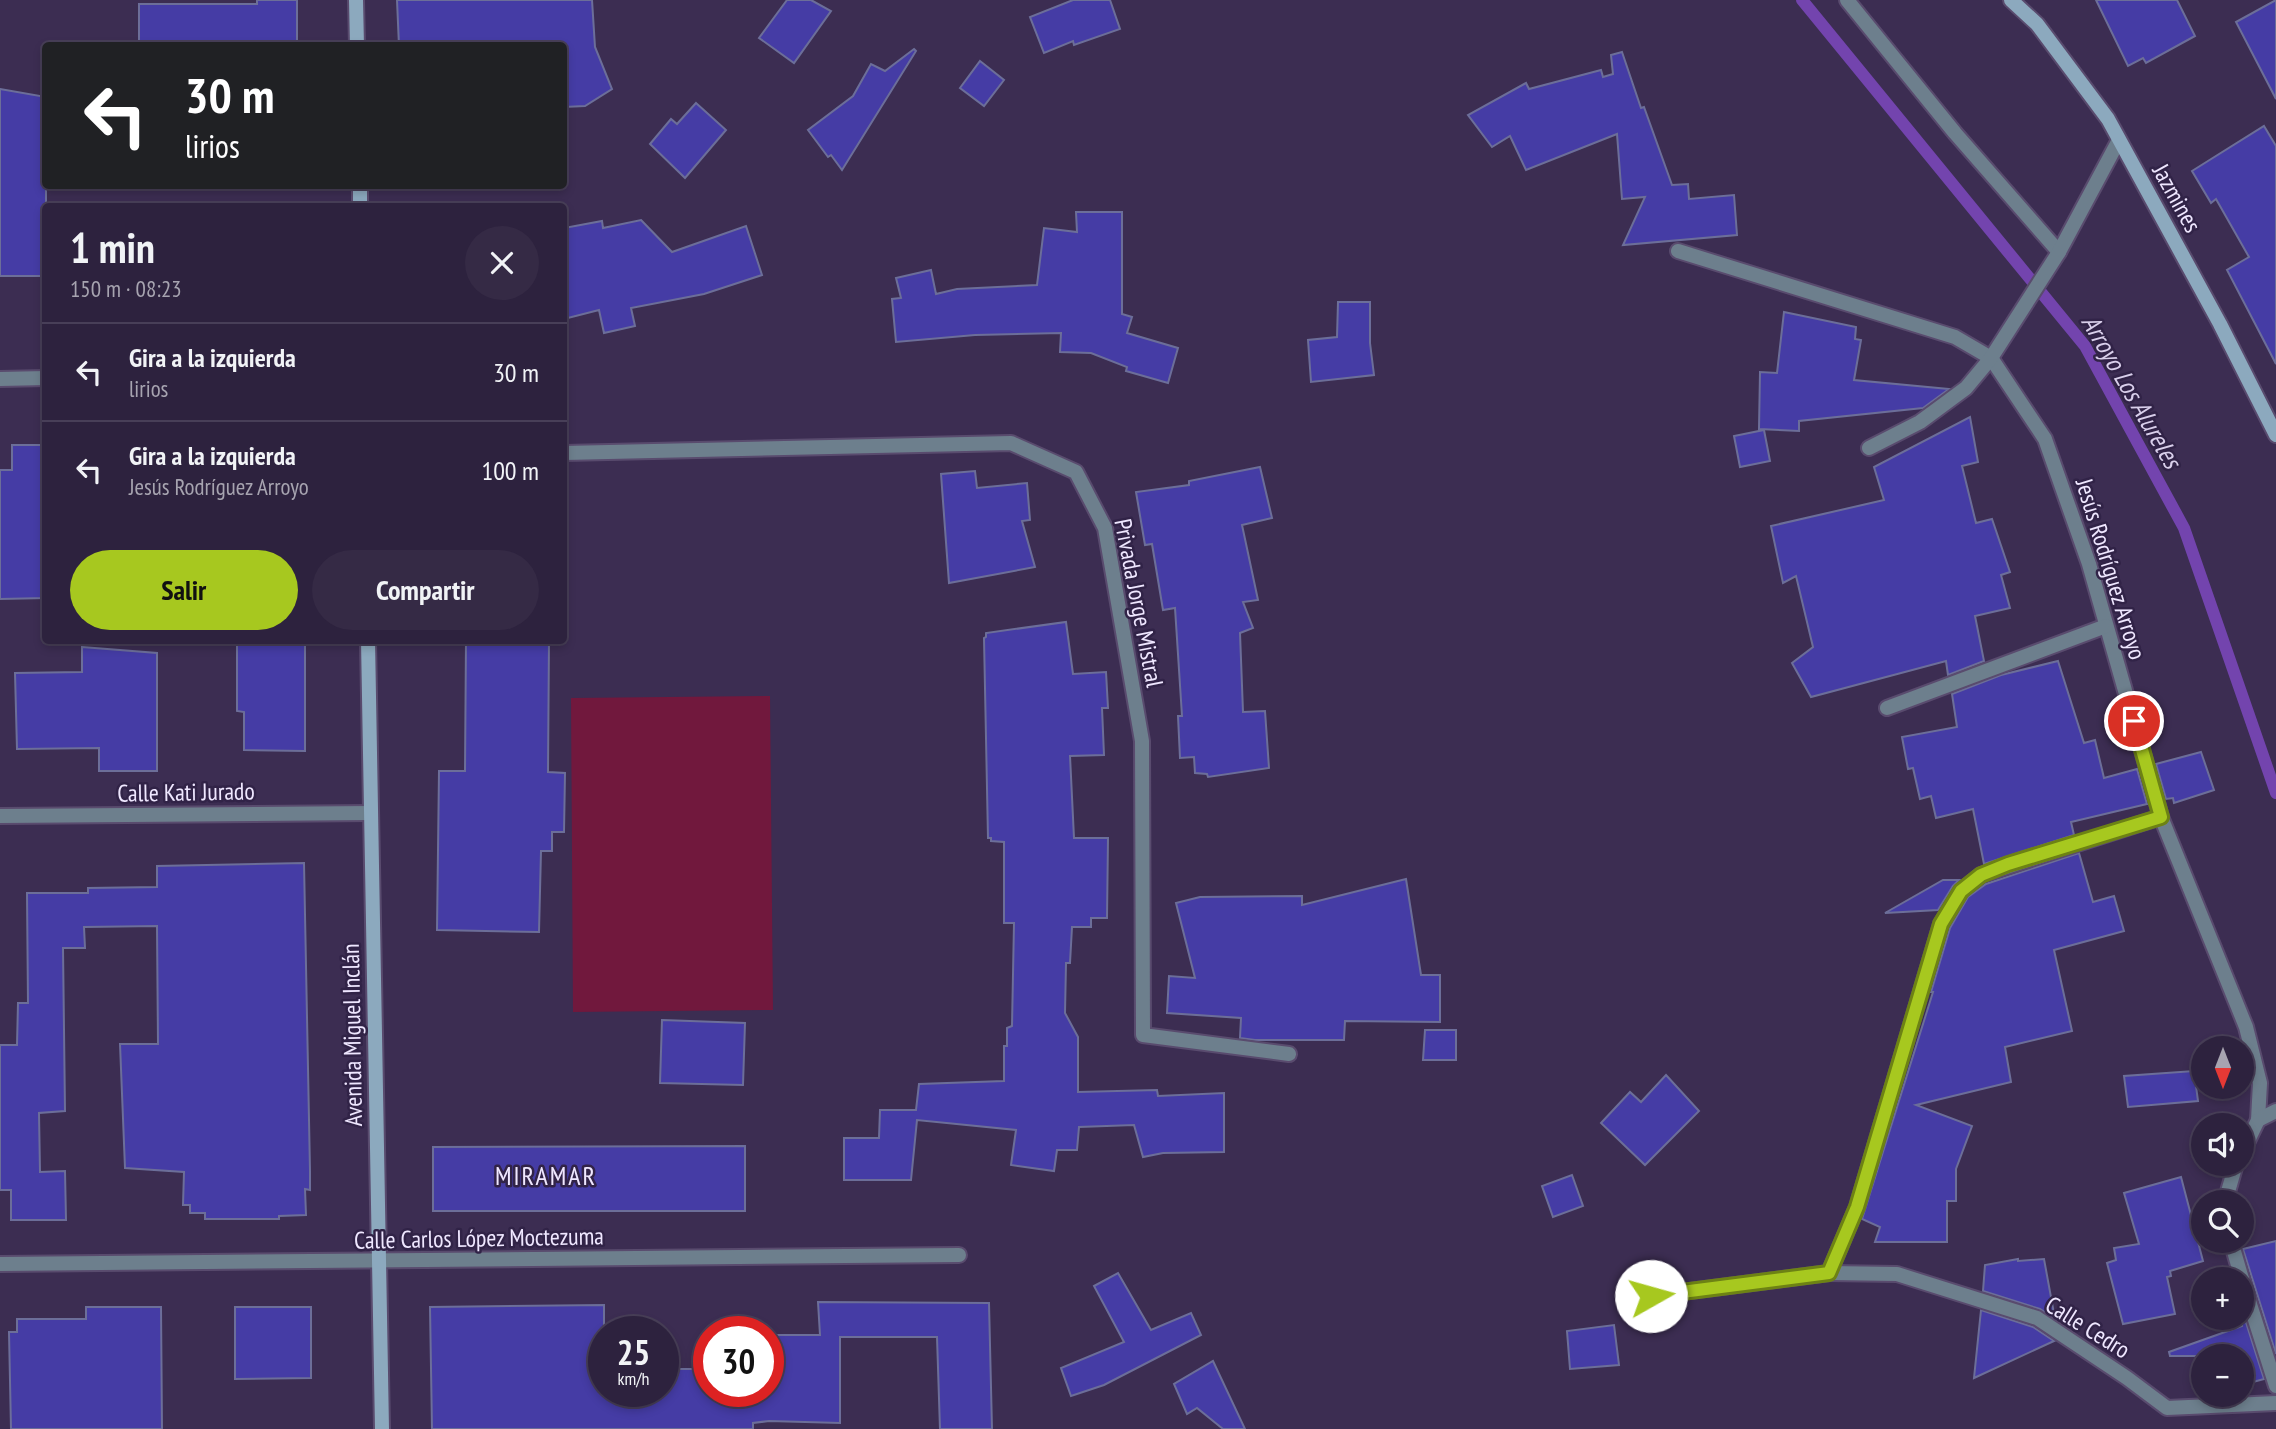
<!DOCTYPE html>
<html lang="es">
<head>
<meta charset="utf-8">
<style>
  :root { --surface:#2d223e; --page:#352a45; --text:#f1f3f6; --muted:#a7a4b0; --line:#483f58; --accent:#a7c81f }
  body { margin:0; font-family:"PT Sans Narrow",sans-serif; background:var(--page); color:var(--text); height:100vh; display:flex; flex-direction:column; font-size:26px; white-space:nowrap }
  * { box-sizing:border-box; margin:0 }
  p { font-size:23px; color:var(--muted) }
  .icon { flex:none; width:38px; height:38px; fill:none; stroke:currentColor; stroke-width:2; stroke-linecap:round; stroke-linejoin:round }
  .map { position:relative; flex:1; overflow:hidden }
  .side { position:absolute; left:42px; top:203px; width:525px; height:441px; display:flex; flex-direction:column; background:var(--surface); border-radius:7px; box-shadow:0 4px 10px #0003,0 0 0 2px var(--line) }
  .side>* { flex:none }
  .hud { position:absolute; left:42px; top:42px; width:525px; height:147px; border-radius:7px; box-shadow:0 4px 10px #0003,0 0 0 2px var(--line); background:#202124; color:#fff; overflow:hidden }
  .needle { width:46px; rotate:180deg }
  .buttons { position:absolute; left:2191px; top:1036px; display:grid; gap:14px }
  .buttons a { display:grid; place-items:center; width:63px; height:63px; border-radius:50%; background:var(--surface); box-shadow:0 4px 10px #0003,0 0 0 2px var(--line); font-size:35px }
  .speed { position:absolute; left:588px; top:1316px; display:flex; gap:14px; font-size:35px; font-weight:700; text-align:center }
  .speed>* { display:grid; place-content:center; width:91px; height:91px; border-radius:50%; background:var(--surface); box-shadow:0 4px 10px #0003,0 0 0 2px var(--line); line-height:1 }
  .speed small { font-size:18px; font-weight:400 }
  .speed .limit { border:10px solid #d22; background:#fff; color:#111 }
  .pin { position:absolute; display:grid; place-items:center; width:60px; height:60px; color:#fff; margin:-30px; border:4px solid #fff; border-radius:50%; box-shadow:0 2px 7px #0007 }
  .me { position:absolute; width:77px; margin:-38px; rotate:83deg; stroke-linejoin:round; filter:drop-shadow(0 0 5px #0008) }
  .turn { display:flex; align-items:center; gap:24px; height:147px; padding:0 28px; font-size:32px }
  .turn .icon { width:91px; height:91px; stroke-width:2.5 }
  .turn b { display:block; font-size:49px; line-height:60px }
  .round { display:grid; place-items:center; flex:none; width:74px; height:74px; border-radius:37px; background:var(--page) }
  .overview { display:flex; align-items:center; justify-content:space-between; height:119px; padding:0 28px }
  h1 { font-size:42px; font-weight:700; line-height:52px }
  .primary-button { display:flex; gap:14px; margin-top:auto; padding:14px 28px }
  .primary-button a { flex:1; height:80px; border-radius:42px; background:var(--accent); color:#111; font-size:28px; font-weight:700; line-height:80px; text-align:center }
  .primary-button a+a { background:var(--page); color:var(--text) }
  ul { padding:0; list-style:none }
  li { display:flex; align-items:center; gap:21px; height:98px; padding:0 28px; border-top:2px solid var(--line) }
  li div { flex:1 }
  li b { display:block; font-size:26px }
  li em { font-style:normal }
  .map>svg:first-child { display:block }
  .green { fill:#71183d }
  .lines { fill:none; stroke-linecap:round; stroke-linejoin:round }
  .stream { stroke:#7344ae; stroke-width:12 }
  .building { fill:#453ca5; stroke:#6c6e99; stroke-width:2 }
  .minor-casing { stroke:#594b6e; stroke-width:18 }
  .secondary-casing { stroke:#594b6e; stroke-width:18 }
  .minor { stroke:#6d7f8d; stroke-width:14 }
  .secondary { stroke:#8ca9be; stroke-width:14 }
  .route-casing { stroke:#6d8214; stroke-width:18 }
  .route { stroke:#a7c81f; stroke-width:12 }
  .labels { text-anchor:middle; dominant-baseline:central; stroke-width:5; stroke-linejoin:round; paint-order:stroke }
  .street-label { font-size:24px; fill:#efe7ff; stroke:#312347 }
  .water-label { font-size:26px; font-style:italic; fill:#d9cfeb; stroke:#312347 }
  .neighbourhood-label { font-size:26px; letter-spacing:2px; fill:#efe7ff; stroke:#312347 }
</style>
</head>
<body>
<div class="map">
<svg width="2276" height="1429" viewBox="0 0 2276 1429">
  <rect width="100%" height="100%" fill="#3c2d52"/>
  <path class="green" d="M770,696L773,1010L573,1012L571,698Z"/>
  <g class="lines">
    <path class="stream" d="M1802,0L2085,346L2184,528L2276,793"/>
  </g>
  <g class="building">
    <path d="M257,0H297V41L139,43V4H257Z"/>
    <path d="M397,0H592L595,47L612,89L585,106L564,107V46H399Z"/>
    <path d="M787,0H811L831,11L794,63L759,38Z"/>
    <path d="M1073,0H1110L1120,29L1074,45L1073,41L1044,53L1030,17Z"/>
    <path d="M2096,0H2177L2195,36L2146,63L2143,58L2128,66Z"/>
    <path d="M2276,0V99L2236,22Z"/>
    <path d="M914,49L916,51L842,170L831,155L828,157L808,130L853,96L871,64L885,71Z"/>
    <path d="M1622,52L1641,108L1644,107L1672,185L1688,184L1689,199L1734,195L1737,235L1623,245L1645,197L1622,199L1617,134L1526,170L1510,136L1492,147L1468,115L1526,83L1529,89L1601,70L1603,77L1613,74L1611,55Z"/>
    <path d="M980,61L1004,80L984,106L960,88Z"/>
    <path d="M0,89L46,97V276H0Z"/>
    <path d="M696,103L726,130L685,178L650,144L671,119L677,124Z"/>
    <path d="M2264,126L2276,146V364L2227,270L2249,257L2216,199L2211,203L2192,171Z"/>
    <path d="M1076,212H1122V314L1132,317L1127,333L1178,348L1168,383L1126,371L1127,367L1091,353L1060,352L1061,333L975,335L896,342L892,299L901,298L896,278L931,270L936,294L957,289L1037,285L1044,228L1077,232Z"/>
    <path d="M641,220L672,252L746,226L762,275L704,294L631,308L635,326L604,333L599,310L564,319V228L602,221L603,228Z"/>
    <path d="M1338,302H1370V343L1374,375L1311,382L1308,340L1337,337Z"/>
    <path d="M1784,312L1856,327L1855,339L1861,340L1854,380L1949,389L1923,408L1799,421V431L1759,429L1760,372L1777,373Z"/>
    <path d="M1970,417L1978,462L1962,466L1976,523L1992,519L2010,572L2001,575L2010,608L1975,616L1984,661L1948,675L1946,661L1811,697L1792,663L1813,647L1796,576L1783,583L1771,526L1884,500L1874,467Z"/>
    <path d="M1764,430L1770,461L1740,467L1734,436Z"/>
    <path d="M12,445H46V598L0,599V470H12Z"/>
    <path d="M1260,467L1272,518L1242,525L1258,600L1243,602L1253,628L1240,633L1243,712L1265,711L1269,768L1208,777L1207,774L1195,773L1194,757L1180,758L1178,716H1182L1175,608L1163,610L1152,544L1145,545L1136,492L1189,485V481Z"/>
    <path d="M975,471L977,488L1027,483L1030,520L1022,521L1035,567L949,583L941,474Z"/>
    <path d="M1066,622L1073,674L1106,672L1108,708H1102L1104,755L1070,756L1074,838H1108L1107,918H1091V927H1072L1070,963H1066L1065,1013L1078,1037V1092L1157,1090L1158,1096L1224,1093V1152L1163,1153L1143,1157L1134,1125L1079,1127L1077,1150H1057L1054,1171L1011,1165L1016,1130L917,1120L911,1180H844V1138H879L880,1110H916L919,1084L1004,1081V1046H1007V1028L1012,1026L1014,923H1004V842L991,841V838H988L984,638L986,637V633Z"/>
    <path d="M237,640H305V751L244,750V712L237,711Z"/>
    <path d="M466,640H549L548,772L565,773L564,832H552V851H541L539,932L437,930L439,771H465Z"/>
    <path d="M82,647L157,653V771H99V748L17,749L15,673L82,672Z"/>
    <path d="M2058,661L2084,743L2095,740L2104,778L2137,769L2147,804L2071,822L2074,835L1984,864L1973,809L1936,818L1931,796L1920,799L1913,768L1908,769L1902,737L1957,727L1952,694L2001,675Z"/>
    <path d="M2201,752L2214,790L2174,803L2173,798L2166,799L2156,764Z"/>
    <path d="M2079,853L2093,902L2114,896L2124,931L2054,950L2072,1031L2005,1047L2011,1082L1916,1105L1972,1126L1956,1169V1201H1947V1242H1875L1880,1227L1862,1219L1933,992H1931L1950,928L1968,897L1986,884Z"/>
    <path d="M304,863L310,1171V1190L305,1189L306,1215L279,1216V1219H205V1213H190V1205H183L184,1172L125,1168L120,1044H158L157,926L84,927L85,948H63L65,1111L39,1113L40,1172L65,1171L66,1220H11V1190H0V1045H17L18,1003H28L27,893H88V888L157,887V866Z"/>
    <path d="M1406,879L1421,975H1440V1022L1345,1021L1344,1040H1255L1240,1038L1241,1018L1167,1013L1169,976L1195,978L1176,903L1200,897L1302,896V905Z"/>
    <path d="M1943,880H1959L1953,886L1938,910L1885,913Z"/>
    <path d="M662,1020L745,1023L743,1085L660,1083Z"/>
    <path d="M1425,1030H1456V1060H1423Z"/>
    <path d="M2194,1071L2198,1101L2128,1107L2124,1076Z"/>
    <path d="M1666,1075L1699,1111L1645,1165L1601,1123L1630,1092L1641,1102Z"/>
    <path d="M745,1146V1211H433V1147Z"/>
    <path d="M1572,1175L1583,1206L1553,1217L1542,1186Z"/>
    <path d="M2181,1177L2203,1261L2170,1271L2171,1276L2167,1277L2175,1314L2123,1324L2107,1263L2116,1260L2114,1248L2139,1244L2124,1193Z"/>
    <path d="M2276,1241V1354L2243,1249Z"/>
    <path d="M2018,1259V1261L2044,1259L2055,1319L2040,1309L1983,1291L1985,1265Z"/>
    <path d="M1118,1273L1151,1330L1191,1313L1201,1335L1104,1385L1071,1396L1061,1368L1124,1342L1094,1286Z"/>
    <path d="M818,1302L989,1303L992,1429H940L937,1337H840V1423L769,1421L753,1423V1429H432L430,1307L604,1305V1391H663V1369H709V1391H768V1335H820Z"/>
    <path d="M86,1307H161L162,1429H11L9,1332H17V1319H86Z"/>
    <path d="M235,1307H311V1378L235,1379Z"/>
    <path d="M1981,1310L2033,1327L2054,1341L1974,1378Z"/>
    <path d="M2242,1310L2264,1379L2242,1385V1356H2170L2169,1352L2242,1326Z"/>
    <path d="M1614,1325L1619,1365L1570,1369L1567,1331Z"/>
    <path d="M1213,1361L1245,1429H1223L1197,1408L1187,1414L1174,1384Z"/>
  </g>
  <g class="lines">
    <defs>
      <g id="minor">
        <path d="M1847,0L1955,133L2059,252"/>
        <path d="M1678,251L1955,337L1991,358L2045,439L2089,564L2161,817L2246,1027L2260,1083L2258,1120L2242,1153"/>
        <path d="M0,379L46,378"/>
        <path d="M1869,448L1920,422L1966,388L1991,358L2059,252L2119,140"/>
        <path d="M564,453L1011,443L1076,472L1105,528L1142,741L1143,1035L1289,1054"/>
        <path d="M1887,708L2106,626"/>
        <path d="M0,816L371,813"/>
        <path d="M2258,1120L2276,1111"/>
        <path d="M2225,1202L2236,1164"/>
        <path d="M2231,1241L2242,1279"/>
        <path d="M0,1264L959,1255"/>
        <path d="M1829,1273L1897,1274L2037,1318L2127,1378L2167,1408L2276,1403"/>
        <path d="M2242,1279L2276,1386"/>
        <path d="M1651,1296L1829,1273L1857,1207L1941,924L1961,891L1981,875L2161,817"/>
      </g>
      <g id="secondary">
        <path d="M356,0L357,46"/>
        <path d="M2011,0L2037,24L2108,119L2220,324L2276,435"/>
        <path d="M360,186V206"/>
        <path d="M368,640L382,1429"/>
      </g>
    </defs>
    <use href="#minor" class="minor-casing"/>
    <use href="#secondary" class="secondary-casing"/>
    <use href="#minor" class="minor"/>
    <use href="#secondary" class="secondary"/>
  </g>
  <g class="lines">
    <defs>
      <path id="route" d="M1651,1296L1829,1273L1857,1207L1941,924L1961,891L1981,875L2008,864L2161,817L2134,721"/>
    </defs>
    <use href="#route" class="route-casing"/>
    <use href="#route" class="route"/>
  </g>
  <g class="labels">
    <g class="street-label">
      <text transform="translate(2177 198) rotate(61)">Jazmines</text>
      <text transform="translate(2111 569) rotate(73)">Jesús Rodríguez Arroyo</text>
      <text transform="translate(1139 603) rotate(79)">Privada Jorge Mistral</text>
      <text transform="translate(186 792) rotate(-1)">Calle Kati Jurado</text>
      <text transform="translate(352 1035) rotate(-91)">Avenida Miguel Inclán</text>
      <text transform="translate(479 1238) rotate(-1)">Calle Carlos López Moctezuma</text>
      <text transform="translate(2088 1327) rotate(32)">Calle Cedro</text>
    </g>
    <g class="water-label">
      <text transform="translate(2132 391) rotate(60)">Arroyo Los Alureles</text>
    </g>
    <g class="neighbourhood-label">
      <text x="546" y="1175">MIRAMAR</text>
    </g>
  </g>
</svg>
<div class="buttons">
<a><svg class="needle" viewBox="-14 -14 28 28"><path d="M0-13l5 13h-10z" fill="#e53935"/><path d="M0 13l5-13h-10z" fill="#a7a4b0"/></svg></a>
<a><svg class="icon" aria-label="sound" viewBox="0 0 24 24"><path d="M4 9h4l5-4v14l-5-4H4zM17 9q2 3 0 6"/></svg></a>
<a><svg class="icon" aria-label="search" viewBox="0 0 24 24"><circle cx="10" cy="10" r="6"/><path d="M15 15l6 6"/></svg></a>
<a>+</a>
<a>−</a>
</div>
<div class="speed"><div>25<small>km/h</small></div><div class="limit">30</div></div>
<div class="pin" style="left:2134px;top:721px;background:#d93025"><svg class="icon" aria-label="arrive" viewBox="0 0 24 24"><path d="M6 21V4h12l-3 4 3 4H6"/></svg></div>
<svg class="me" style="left:1651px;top:1296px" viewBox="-20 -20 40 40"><circle r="19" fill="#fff"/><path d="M0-13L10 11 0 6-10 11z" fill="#a7c81f"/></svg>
<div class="hud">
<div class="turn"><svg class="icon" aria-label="left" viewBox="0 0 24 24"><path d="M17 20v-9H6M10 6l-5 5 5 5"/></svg><div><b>30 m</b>lirios</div></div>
</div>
<section class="side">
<div class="overview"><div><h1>1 min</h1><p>150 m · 08:23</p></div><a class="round"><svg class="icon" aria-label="close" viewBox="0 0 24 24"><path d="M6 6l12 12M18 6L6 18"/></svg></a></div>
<ul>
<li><svg class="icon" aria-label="left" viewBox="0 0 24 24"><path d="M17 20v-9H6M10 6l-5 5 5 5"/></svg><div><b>Gira a la izquierda</b><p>lirios</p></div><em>30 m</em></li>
<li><svg class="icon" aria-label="left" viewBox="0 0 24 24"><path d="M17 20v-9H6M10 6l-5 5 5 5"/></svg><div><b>Gira a la izquierda</b><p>Jesús Rodríguez Arroyo</p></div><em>100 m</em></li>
</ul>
<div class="primary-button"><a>Salir</a><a>Compartir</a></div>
</section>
</div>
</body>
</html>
